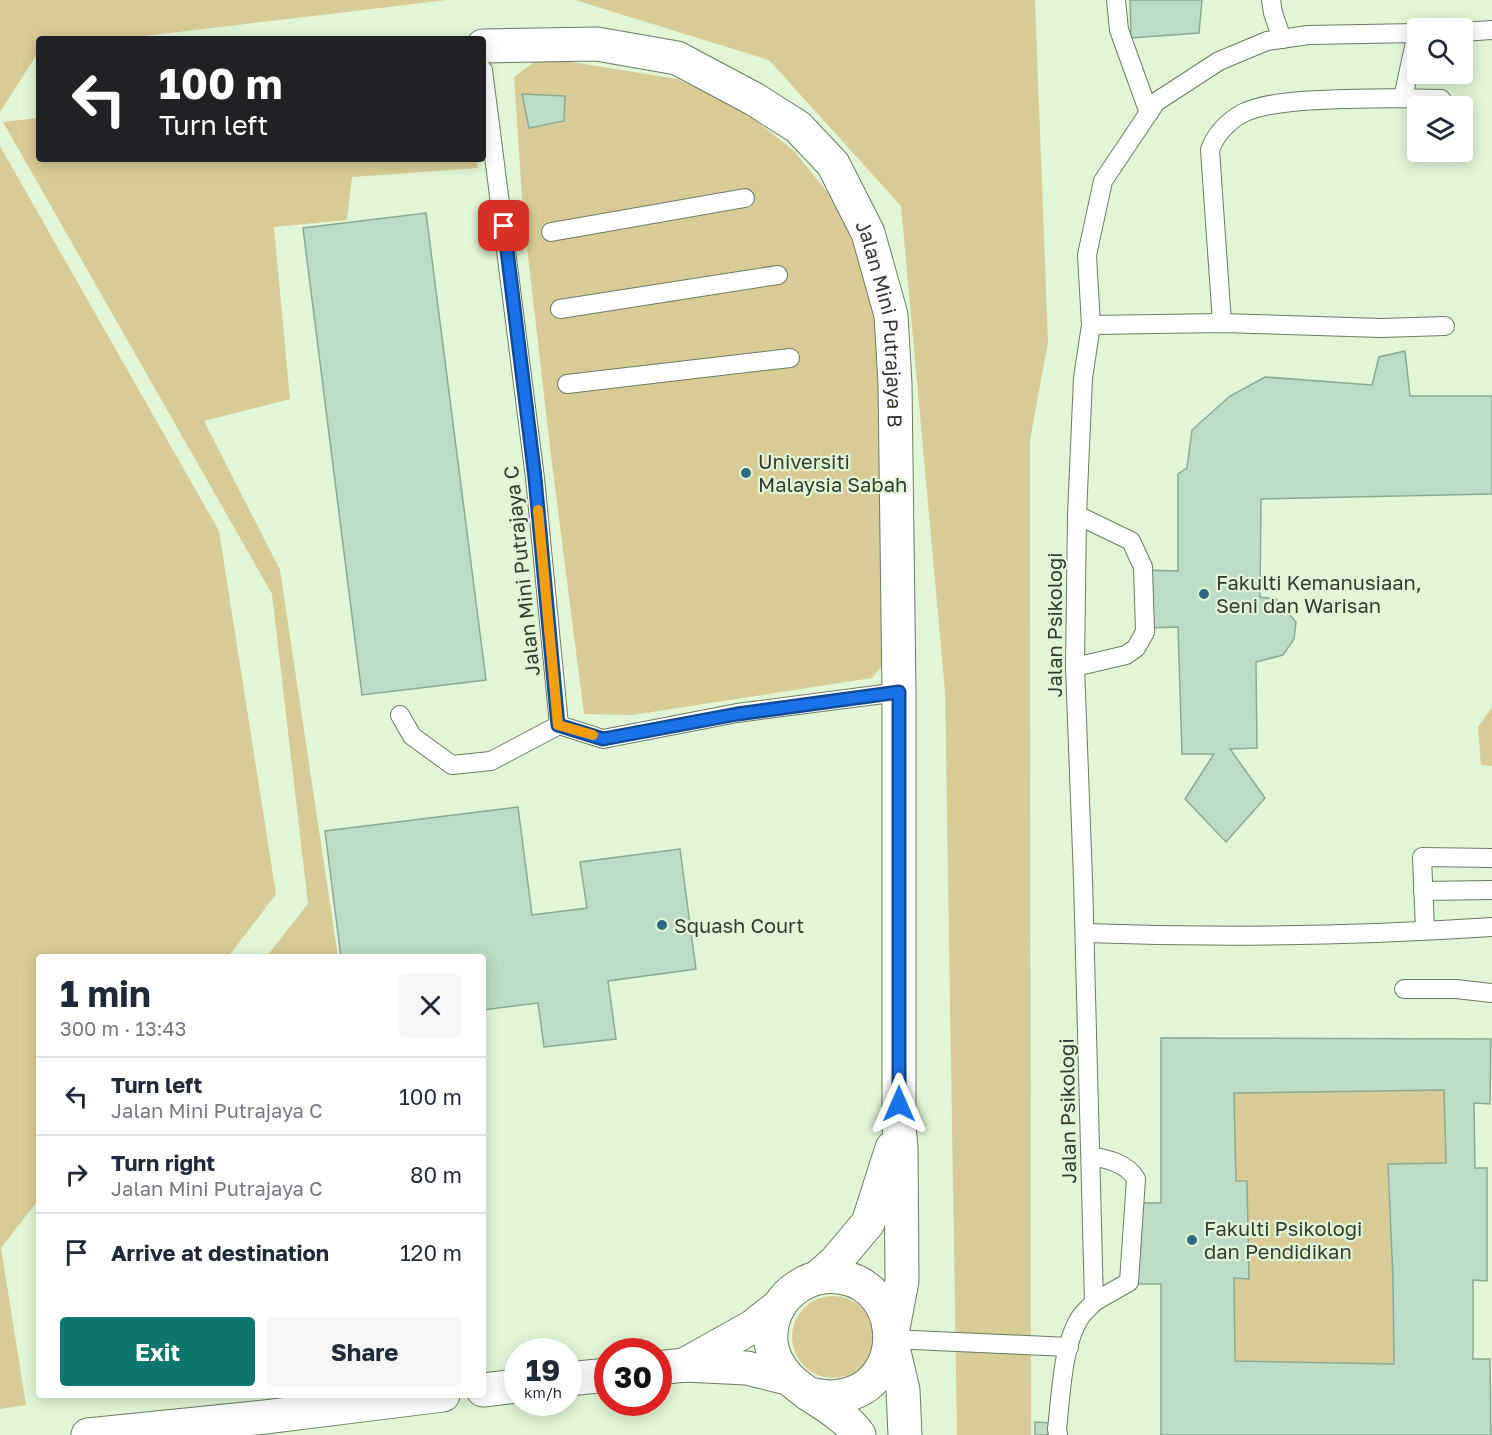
<!DOCTYPE html>
<html lang="en">
<head>
<meta charset="utf-8">
<style>
  :root { --surface:#fff; --page:#f6f6f7; --text:#1f2937; --muted:#747a83; --line:#e0e1e3; --accent:#0f766e }
  body { margin:0; font-family:"Golos Text",sans-serif; background:var(--page); color:var(--text); height:100vh; display:flex; flex-direction:column; font-size:22px; white-space:nowrap }
  * { box-sizing:border-box; margin:0 }
  p { font-size:20px; color:var(--muted) }
  .icon { flex:none; width:33px; height:33px; fill:none; stroke:currentColor; stroke-width:2; stroke-linecap:round; stroke-linejoin:round }
  .map { position:relative; flex:1; overflow:hidden }
  .details { position:absolute; left:36px; top:954px; width:450px; height:444px; display:flex; flex-direction:column; background:var(--surface); border-radius:6px; box-shadow:0 3px 15px #0003 }
  .details>* { flex:none }
  .top-card { position:absolute; left:36px; top:36px; width:450px; height:126px; border-radius:6px; box-shadow:0 3px 15px #0003; background:#202124; color:#fff; overflow:hidden }
  .controls { position:absolute; left:1407px; top:18px; display:grid; gap:12px }
  .controls a { display:grid; place-items:center; width:66px; height:66px; border-radius:6px; background:var(--surface); box-shadow:0 3px 15px #0003; font-size:30px }
  .speed { position:absolute; left:504px; top:1338px; display:flex; gap:12px; font-size:30px; font-weight:700; text-align:center }
  .speed>* { display:grid; place-content:center; width:78px; height:78px; border-radius:50%; background:var(--surface); box-shadow:0 3px 15px #0003; line-height:1 }
  .speed small { font-size:15px; font-weight:400 }
  .speed .limit { border:9px solid #d22; background:#fff; color:#111 }
  .pin { position:absolute; display:grid; place-items:center; width:51px; height:51px; color:#fff; margin:-26px; border-radius:12px; box-shadow:0 3px 9px #0006 }
  .me { position:absolute; width:66px; margin:-33px; rotate:0deg; stroke-linejoin:round; filter:drop-shadow(0 0 4px #0008) }
  .turn { display:flex; align-items:center; gap:21px; height:126px; padding:0 24px; font-size:27px }
  .turn .icon { width:78px; height:78px; stroke-width:2.5 }
  .turn b { display:block; font-size:42px; line-height:51px }
  .round { display:grid; place-items:center; flex:none; width:63px; height:63px; border-radius:6px; background:var(--page) }
  .head { display:flex; align-items:center; justify-content:space-between; height:102px; padding:0 24px }
  h1 { font-size:36px; font-weight:700; line-height:45px }
  .button { display:flex; gap:12px; margin-top:auto; padding:12px 24px }
  .button a { flex:1; height:69px; border-radius:6px; background:var(--accent); color:#fff; font-size:24px; font-weight:700; line-height:69px; text-align:center }
  .button a+a { background:var(--page); color:var(--text) }
  ul { padding:0; list-style:none }
  li { display:flex; align-items:center; gap:18px; height:78px; padding:0 24px; border-top:2px solid var(--line) }
  li div { flex:1 }
  li b { display:block; font-size:22px }
  li em { font-style:normal }
  .map>svg:first-child { display:block }
  .green { fill:#d8cb95 }
  .building { fill:#bcdcc5; stroke:#8baa94; stroke-width:1.5; fill-rule:evenodd }
  .lines { fill:none; stroke-linecap:round; stroke-linejoin:round }
  .lane-casing { stroke:#6a7c61; stroke-width:20 }
  .street-casing { stroke:#6a7c61; stroke-width:35 }
  .lane { stroke:#fff; stroke-width:18 }
  .street { stroke:#fff; stroke-width:33 }
  .route-casing { stroke:#114b97; stroke-width:15 }
  .route { stroke:#1a73e8; stroke-width:10 }
  .slow { stroke:#f59e0b; stroke-width:10 }
  .poi-dot { fill:#306782; stroke:#e1f6d7; stroke-width:2 }
  .labels { text-anchor:middle; dominant-baseline:central; stroke-width:4.5; stroke-linejoin:round; paint-order:stroke }
  .street-label { font-size:20px; fill:#333b2f; stroke:#e1f6d7 }
  .poi-label { font-size:20px; fill:#333b2f; stroke:#e1f6d7; text-anchor:start }
</style>
</head>
<body>
<div class="map">
<svg width="1492" height="1435" viewBox="0 0 1492 1435">
  <rect width="100%" height="100%" fill="#e1f6d7"/>
  <g class="green">
    <path d="M0,0H447L119,39H39V51L0,112Z"/>
    <path d="M575,0H1035L1048,342L1030,440L1031,1435H957L945,691L901,206L769,60Z"/>
    <path d="M541,57L677,79L742,109L794,151L854,225L883,318L889,658L872,678L632,715L584,714L551,456L523,212L514,77Z"/>
    <path d="M39,118V159H477L478,168L352,177L347,220L274,227L290,399L204,421L280,570L338,957H266L308,904L272,594L3,122Z"/>
    <path d="M0,146L219,531L276,894L228,957H39V1199L1,1248L26,1405L0,1409Z"/>
    <path d="M1492,708V766L1481,765L1478,727Z"/>
    <path d="M1444,1090L1446,1163L1388,1165L1393,1279L1394,1364L1235,1361L1234,1278L1249,1279L1247,1181H1236L1234,1093Z"/>
    <circle cx="833" cy="1337" r="41"/>
  </g>
  <g class="building">
    <path d="M1130,0H1202L1199,33L1131,38Z"/>
    <path d="M522,94L565,96L564,121L529,128Z"/>
    <path d="M426,213L486,680L362,695L303,228Z"/>
    <path d="M1405,351L1410,396H1492V494L1261,499L1260,597L1276,599L1296,622L1294,639L1283,655L1256,662L1257,748L1230,749L1265,798L1226,842L1185,799L1214,754H1182L1178,627L1148,628V570L1178,571V474L1187,468L1192,430L1230,396L1265,377L1372,385L1379,357Z"/>
    <path d="M518,807L532,915L587,908L580,862L680,849L696,969L608,981L616,1039L544,1047L538,1003L483,1010V957H341L325,831Z"/>
    <path d="M1161,1038L1491,1039L1490,1104L1474,1103L1475,1168H1487V1281L1473,1280V1359H1490L1491,1435H1161V1284H1136V1203H1161ZM1444,1090L1446,1163L1388,1164L1393,1279L1394,1364L1235,1361L1234,1278L1249,1279L1247,1181H1236L1234,1093Z"/>
    <path d="M1035,1422L1054,1423V1435H1035Z"/>
  </g>
  <g class="lines">
    <defs>
      <g id="lane">
        <path d="M1116,0L1119,30L1149,113"/>
        <path d="M1271,0L1273,13L1282,39"/>
        <path d="M1462,32L1492,30"/>
        <path d="M483,70L535,478L559,725L603,739L737,713L899,692"/>
        <path d="M551,232L745,198"/>
        <path d="M560,309L778,275"/>
        <path d="M1222,323L1210,150C1215,135 1228,121 1243,113C1265,103 1296,101 1320,100C1361,98 1400,98 1441,99L1445,105"/>
        <path d="M1091,325L1222,323L1381,328L1445,326"/>
        <path d="M567,384L790,358"/>
        <path d="M1075,667L1126,655L1136,648L1145,632L1143,567L1131,541L1077,515"/>
        <path d="M400,715L412,736L452,765L491,761L559,725"/>
        <path d="M1423,891L1492,890"/>
        <path d="M1425,930L1422,857L1492,858"/>
        <path d="M1085,933C1220,938 1357,936 1492,927"/>
        <path d="M1404,989H1456L1492,993"/>
        <path d="M1091,1156C1107,1159 1127,1163 1136,1179L1129,1282L1094,1302"/>
        <path d="M891,1339L1069,1347"/>
        <path d="M1058,1435L1057,1429C1061,1396 1062,1344 1081,1316C1085,1311 1090,1307 1094,1302L1083,879L1075,667L1077,515L1083,378L1091,325L1087,255L1103,181L1156,102L1219,61L1267,41L1308,35L1417,33L1403,98"/>
      </g>
      <g id="street">
        <path id="s1" d="M483,46L597,44L677,58L754,99L798,127L833,164L868,233L891,315L895,384L899,692V1127L901,1147L902,1281L891,1339L903,1390L905,1435"/>
        <path d="M817,1278L836,1261L868,1223L892,1148"/>
        <path d="M684,1365L752,1327L780,1305"/>
        <path d="M658,1368L684,1365L747,1368L787,1378"/>
        <path d="M568,1379L608,1375"/>
        <path d="M483,1390L518,1386"/>
        <path d="M808,1394C816,1395 824,1397 831,1397C914,1394 907,1269 823,1277C806,1279 788,1291 779,1306C773,1317 770,1330 771,1342C777,1391 834,1399 859,1435"/>
        <path d="M88,1435L265,1417L443,1395"/>
      </g>
    </defs>
    <use href="#lane" class="lane-casing"/>
    <use href="#street" class="street-casing"/>
    <use href="#lane" class="lane"/>
    <use href="#street" class="street"/>
  </g>
  <g class="lines">
    <defs>
      <path id="route" d="M504,226L535,478L558,725L603,739L737,714L899,692V1104"/>
    </defs>
    <use href="#route" class="route-casing"/>
    <use href="#route" class="route"/>
    <path class="slow" d="M538,510L558,725L593,735"/>
  </g>
  <g class="poi-dot">
    <circle cx="746" cy="473" r="6"/>
    <circle cx="1204" cy="594" r="6"/>
    <circle cx="662" cy="925" r="6"/>
    <circle cx="1192" cy="1240" r="6"/>
  </g>
  <g class="labels">
    <g class="street-label">
      <text stroke="none"><textPath href="#s1" startOffset="555">Jalan Mini Putrajaya B</textPath></text>
      <text transform="translate(521 571) rotate(-96)">Jalan Mini Putrajaya C</text>
      <text transform="translate(1054 625) rotate(-90)">Jalan Psikologi</text>
      <text transform="translate(1067 1111) rotate(-91)">Jalan Psikologi</text>
    </g>
    <g class="poi-label">
      <text x="758" y="461">Universiti<tspan x="758" dy="23">Malaysia Sabah</tspan></text>
      <text x="1216" y="582">Fakulti Kemanusiaan,<tspan x="1216" dy="23">Seni dan Warisan</tspan></text>
      <text x="674" y="925">Squash Court</text>
      <text x="1204" y="1228">Fakulti Psikologi<tspan x="1204" dy="23">dan Pendidikan</tspan></text>
    </g>
  </g>
</svg>
<div class="controls">
<a><svg class="icon" aria-label="search" viewBox="0 0 24 24"><circle cx="10" cy="10" r="6"/><path d="M15 15l6 6"/></svg></a>
<a><svg class="icon" aria-label="layers" viewBox="0 0 24 24"><path d="M12 4l9 5-9 5-9-5zM3 14l9 5 9-5"/></svg></a>
</div>
<div class="speed"><div>19<small>km/h</small></div><div class="limit">30</div></div>
<div class="pin" style="left:504px;top:226px;background:#d93025"><svg class="icon" aria-label="arrive" viewBox="0 0 24 24"><path d="M6 21V4h12l-3 4 3 4H6"/></svg></div>
<svg class="me" style="left:899px;top:1104px" viewBox="-20 -20 40 40"><path d="M0-17L14 15 0 8-14 15z" fill="#1a73e8" stroke="#fff" stroke-width="4"/></svg>
<div class="top-card">
<div class="turn"><svg class="icon" aria-label="left" viewBox="0 0 24 24"><path d="M17 20v-9H6M10 6l-5 5 5 5"/></svg><div><b>100 m</b>Turn left</div></div>
</div>
<section class="details">
<div class="head"><div><h1>1 min</h1><p>300 m · 13:43</p></div><a class="round"><svg class="icon" aria-label="close" viewBox="0 0 24 24"><path d="M6 6l12 12M18 6L6 18"/></svg></a></div>
<ul>
<li><svg class="icon" aria-label="left" viewBox="0 0 24 24"><path d="M17 20v-9H6M10 6l-5 5 5 5"/></svg><div><b>Turn left</b><p>Jalan Mini Putrajaya C</p></div><em>100 m</em></li>
<li><svg class="icon" aria-label="right" viewBox="0 0 24 24"><path d="M7 20v-9h11M14 6l5 5-5 5"/></svg><div><b>Turn right</b><p>Jalan Mini Putrajaya C</p></div><em>80 m</em></li>
<li><svg class="icon" aria-label="arrive" viewBox="0 0 24 24"><path d="M6 21V4h12l-3 4 3 4H6"/></svg><div><b>Arrive at destination</b></div><em>120 m</em></li>
</ul>
<div class="button"><a>Exit</a><a>Share</a></div>
</section>
</div>
</body>
</html>
